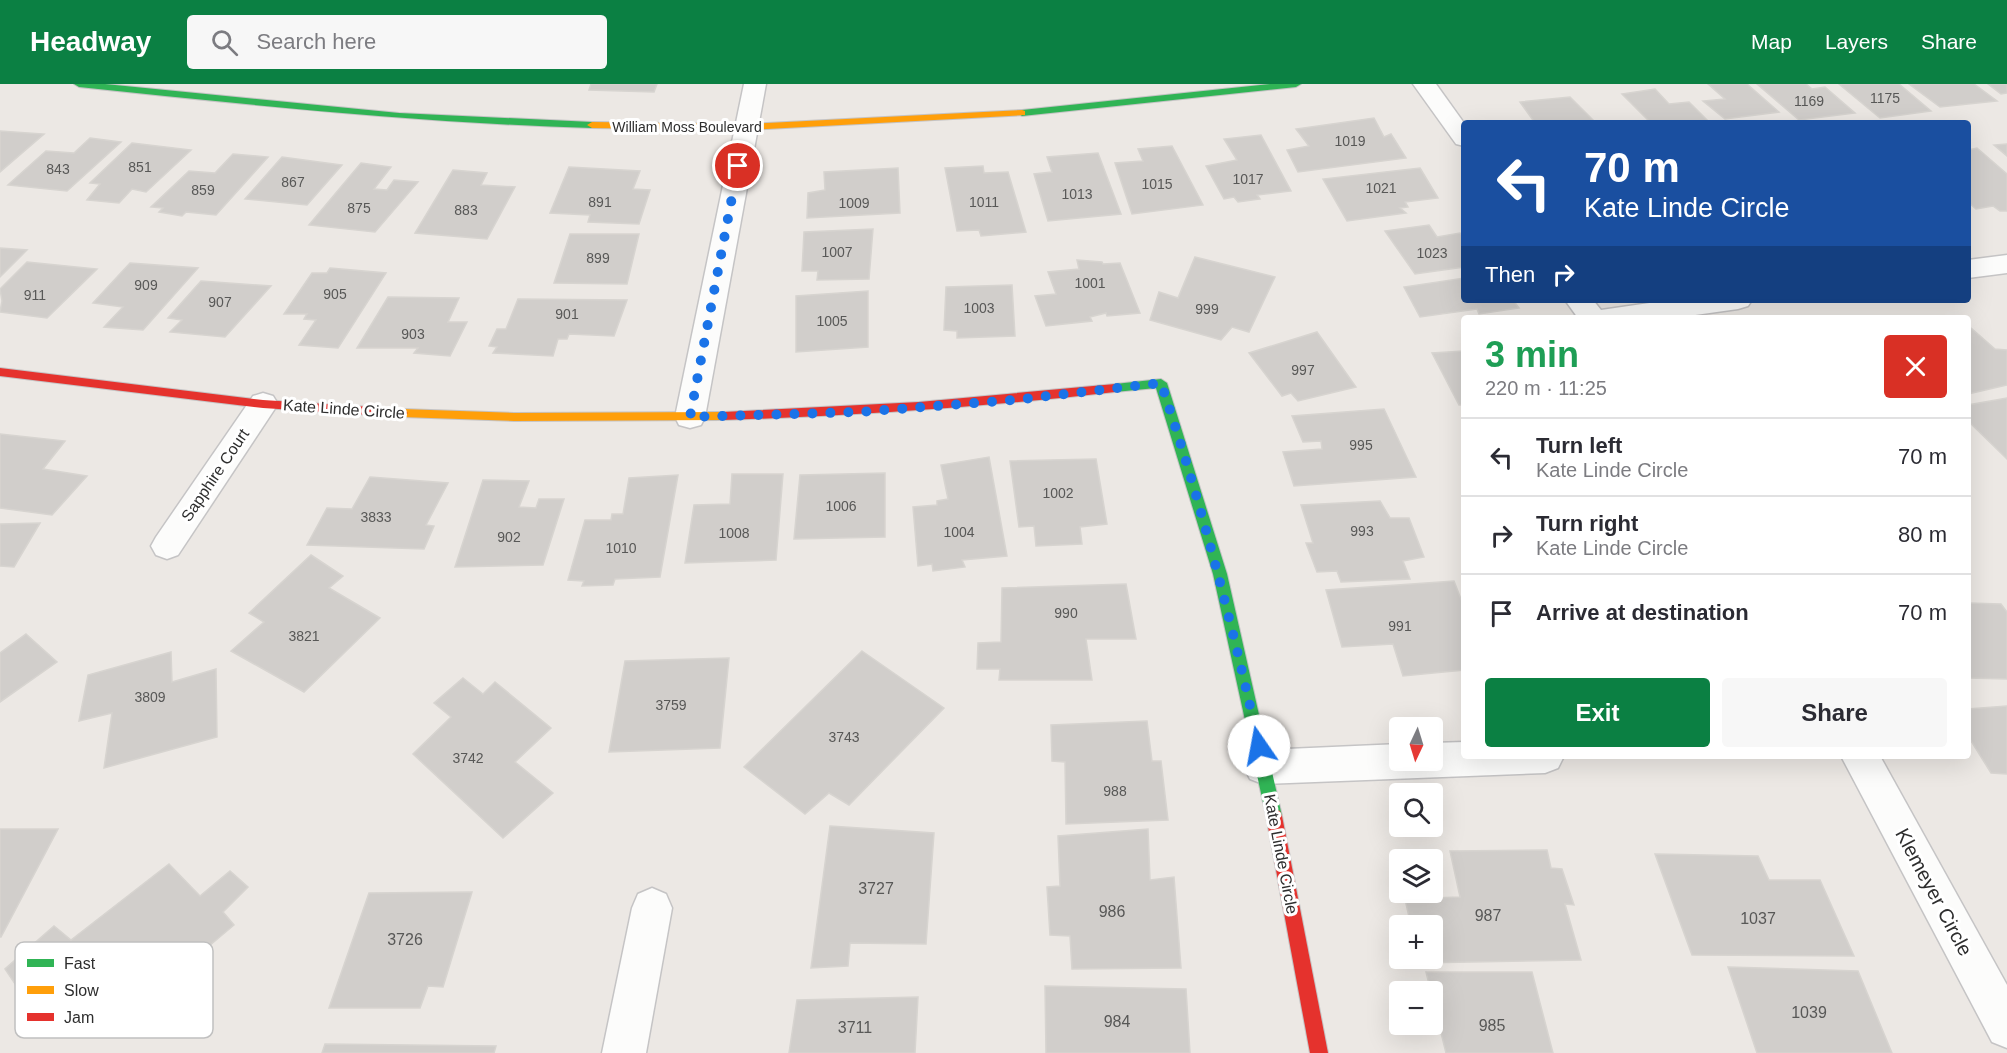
<!DOCTYPE html>
<html lang="en">
<head>
<meta charset="utf-8">
<style>
  :root { --surface:#fff; --page:#f7f7f7; --text:#2b2b33; --muted:#7c7c81; --line:#e1e1e2; --accent:#0b8043 }
  body { margin:0; font-family:Arial,sans-serif; background:var(--page); color:var(--text); height:100vh; display:flex; flex-direction:column; font-size:22px; white-space:nowrap }
  * { box-sizing:border-box; margin:0 }
  p { font-size:20px; color:var(--muted) }
  .icon { flex:none; width:33px; height:33px; fill:none; stroke:currentColor; stroke-width:2; stroke-linecap:round; stroke-linejoin:round }
  .map { position:relative; flex:1; overflow:hidden }
  .drawer { position:absolute; left:1461px; top:231px; width:510px; height:444px; display:flex; flex-direction:column; background:var(--surface); border-radius:6px; box-shadow:0 6px 24px #0002 }
  .drawer>* { flex:none }
  .banner { position:absolute; left:1461px; top:36px; width:510px; height:183px; border-radius:6px; box-shadow:0 6px 24px #0002; background:#1a4fa0; color:#fff; overflow:hidden }
  .needle { width:39px; rotate:184deg }
  .tools { position:absolute; left:1389px; top:633px; display:grid; gap:12px }
  .tools a { display:grid; place-items:center; width:54px; height:54px; border-radius:6px; background:var(--surface); box-shadow:0 6px 24px #0002; font-size:30px }
  .pin { position:absolute; display:grid; place-items:center; width:51px; height:51px; color:#fff; margin:-26px; border:3px solid #fff; border-radius:50%; box-shadow:0 2px 6px #0007 }
  .me { position:absolute; width:66px; margin:-33px; rotate:348deg; stroke-linejoin:round; filter:drop-shadow(0 0 4px #0008) }
  .turn { display:flex; align-items:center; gap:21px; height:126px; padding:0 24px; font-size:27px }
  .turn .icon { width:78px; height:78px; stroke-width:2.5 }
  .turn b { display:block; font-size:42px; line-height:51px }
  .then { display:flex; align-items:center; height:57px; padding:0 24px; background:#0003; gap:12px; font-size:22px }
  .round { display:grid; place-items:center; flex:none; width:63px; height:63px; border-radius:6px; background:var(--page) }
  .overview { display:flex; align-items:center; justify-content:space-between; height:102px; padding:0 24px }
  h1 { font-size:36px; font-weight:700; line-height:45px; color:#1e9e55 }
  .button { display:flex; gap:12px; margin-top:auto; padding:12px 24px }
  .button a { flex:1; height:69px; border-radius:6px; background:var(--accent); color:#fff; font-size:24px; font-weight:700; line-height:69px; text-align:center }
  .button a+a { background:var(--page); color:var(--text) }
  ul { padding:0; list-style:none }
  li { display:flex; align-items:center; gap:18px; height:78px; padding:0 24px; border-top:2px solid var(--line) }
  li div { flex:1 }
  li b { display:block; font-size:22px }
  li em { font-style:normal }
  header { display:flex; align-items:center; gap:36px; box-sizing:border-box; height:84px; padding:0 30px; background:var(--accent); color:#fff }
  header strong { font-size:28px }
  nav { display:flex; gap:33px; margin-inline-start:auto; font-size:21px }
  .search { width:420px; height:54px; background:var(--page); display:flex; align-items:center; gap:15px; box-sizing:border-box; padding:0 21px; border-radius:6px; color:var(--muted); font-size:22px }
  .map>svg:first-child { display:block }
  .building { fill:#d1cecb; stroke:#d7d4d0; stroke-width:1.5 }
  .lines { fill:none; stroke-linecap:round; stroke-linejoin:round }
  .street-casing { stroke:#c5c4c5; stroke-width:3 }
  .fast-casing { stroke:#c5c4c5; stroke-width:2 }
  .slow-casing { stroke:#c5c4c5; stroke-width:2 }
  .jam-casing { stroke:#c5c4c5; stroke-width:2 }
  .street { fill:#fcfcfb; fill-rule:evenodd }
  .fast { fill:#30b455; fill-rule:evenodd }
  .slow { fill:#ff9f0a; fill-rule:evenodd }
  .jam { fill:#e5322d; fill-rule:evenodd }
  .route { stroke:#1a73e8; stroke-width:10; stroke-dasharray:0 18 }
  .labels { text-anchor:middle; dominant-baseline:central; stroke-width:6; stroke-linejoin:round; paint-order:stroke }
  .number-label { font-size:14px; fill:#585857 }
  .far-street-label { font-size:14px; fill:#2e2e2e; stroke:#fff }
  .street-label { font-size:16px; fill:#2e2e2e; stroke:#fff }
  .near-number-label { font-size:16px; fill:#585857 }
  .near-street-label { font-size:20px; fill:#2e2e2e; stroke:#fff }
  .key { fill:#fff; stroke:#c0c0c0; stroke-width:1.5 }
  .key-label { font-size:16px; fill:#2e2e2e }
</style>
</head>
<body>
<header>
<strong>Headway</strong>
<div class="search"><svg class="icon" aria-label="search" viewBox="0 0 24 24"><circle cx="10" cy="10" r="6"/><path d="M15 15l6 6"/></svg>Search here</div>
<nav><a>Map</a><a>Layers</a><a>Share</a></nav>
</header>
<div class="map">
<svg width="2007" height="969" viewBox="0 0 2007 969">
  <rect width="100%" height="100%" fill="#ece8e4"/>
  <g class="building">
    <path d="M591,0H657L654,8L589,6Z"/>
    <path d="M1708,0H1747L1779,28L1725,35L1703,17L1725,15Z"/>
    <path d="M1757,0H1806L1812,5L1825,3L1855,29L1799,36Z"/>
    <path d="M1839,0H1899L1931,27L1880,34Z"/>
    <path d="M1909,0H1974L1997,17L1940,23Z"/>
    <path d="M1988,0H2007V9L2001,10Z"/>
    <path d="M1655,5L1669,20L1689,18L1710,39H1651L1622,10Z"/>
    <path d="M1570,13L1596,39H1535L1520,18Z"/>
    <path d="M1374,34L1384,53L1391,50L1406,74L1298,88L1287,66L1309,62L1296,45Z"/>
    <path d="M0,47L44,50L0,88Z"/>
    <path d="M1261,51L1291,107L1257,111L1260,115L1238,118L1234,113L1224,115L1206,82L1237,76L1224,55Z"/>
    <path d="M90,54L121,58L67,107L8,101L46,67L74,69Z"/>
    <path d="M132,59L191,66L146,108L132,105L119,119L87,116L100,100L90,99Z"/>
    <path d="M2007,60V72L1994,61Z"/>
    <path d="M1172,62L1203,121L1132,130L1115,79L1143,77L1138,65Z"/>
    <path d="M1977,64L2007,90V127H2000L1993,122L1976,125L1968,118V66Z"/>
    <path d="M1098,69L1121,130L1048,137L1034,90L1052,88L1047,73Z"/>
    <path d="M233,70L268,73L216,131L186,128L182,132L159,128L163,124L151,123L189,87L215,89Z"/>
    <path d="M282,73L342,81L307,121L245,115Z"/>
    <path d="M361,79L391,83L374,105L387,106L394,96L418,98L375,148L309,141Z"/>
    <path d="M983,82L984,89L1008,88L1026,148L981,152L979,146L957,147L945,84Z"/>
    <path d="M569,83L640,87L633,105L650,106L639,140L588,138L590,131L550,129Z"/>
    <path d="M898,84L900,129L807,134L808,109L825,106L824,88Z"/>
    <path d="M1420,84L1438,114L1405,118L1408,123L1400,124L1406,129L1347,137L1323,95Z"/>
    <path d="M453,86L487,89L481,101L515,103L487,155L415,149Z"/>
    <path d="M1429,141L1437,153L1460,149L1464,154V183L1415,190L1385,147Z"/>
    <path d="M873,145L869,195L817,196L818,187H802L804,148Z"/>
    <path d="M570,150H639L627,200L554,199Z"/>
    <path d="M0,164L27,166L0,193Z"/>
    <path d="M1195,173L1275,193L1249,248L1232,243L1221,256L1150,236L1159,208L1178,214Z"/>
    <path d="M1077,176L1102,178L1103,180L1120,179L1140,229L1107,232L1106,229L1090,233L1092,237L1046,242L1035,212L1056,210L1048,188L1079,185Z"/>
    <path d="M27,178L97,185L47,234L0,228L2,217L0,205Z"/>
    <path d="M130,179L198,184L143,246L104,243L123,223L93,219Z"/>
    <path d="M330,184L386,189L338,264L299,261L316,236L304,235L307,230H284L312,189H327Z"/>
    <path d="M1464,194V216H1513L1519,224L1479,230L1477,225L1420,233L1404,203Z"/>
    <path d="M201,197L271,202L225,253L170,248L182,236L168,234Z"/>
    <path d="M1012,201L1015,252L957,254V247L944,246L946,203Z"/>
    <path d="M868,207V263L796,268V212Z"/>
    <path d="M388,213L459,214L448,238H467L450,272L414,269L418,264H357Z"/>
    <path d="M518,215L627,216L614,252L569,250L567,255H558L553,272L493,269L497,263L489,262L497,245H506Z"/>
    <path d="M1971,244L1995,265L2007,266V301L1968,310V245Z"/>
    <path d="M1317,248L1356,303L1298,317L1291,309L1282,312L1249,269Z"/>
    <path d="M1464,267V321H1459L1432,269Z"/>
    <path d="M2007,314V375L1968,337V321Z"/>
    <path d="M1384,325L1416,393L1294,402L1283,368L1322,365L1321,357L1303,358L1292,332Z"/>
    <path d="M0,350L65,357L43,385L87,392L52,431L0,424Z"/>
    <path d="M989,373L1007,472L962,476L965,483L933,487L932,480L918,482L913,423L937,421V417L948,415L941,381Z"/>
    <path d="M1096,375L1107,440L1080,443L1082,460L1036,462L1034,442L1019,443L1010,377Z"/>
    <path d="M885,389V453L794,455L800,391Z"/>
    <path d="M732,390H783L776,476L685,479L694,421L730,420Z"/>
    <path d="M678,391L660,493L615,495L613,501L582,502L584,497L568,496L585,436H611L612,430H623L629,394Z"/>
    <path d="M370,393L448,399L426,441L434,442L424,465L307,461L327,424L352,425Z"/>
    <path d="M483,396L529,397L519,423L536,424L539,415H564L543,481L455,483Z"/>
    <path d="M1380,417L1390,434H1409L1424,473L1403,477L1410,495L1341,498L1337,487L1317,488L1306,459H1313L1301,421Z"/>
    <path d="M40,439L14,483L0,482V440Z"/>
    <path d="M311,471L343,492L329,504L380,534L304,608L231,567L264,538L249,529Z"/>
    <path d="M1454,497L1464,523V586L1403,592L1393,560L1342,563L1326,506Z"/>
    <path d="M1126,500L1136,555H1086L1092,596H999L1000,585H977L978,559L1001,558L1002,504Z"/>
    <path d="M1968,519L2001,520L2007,528V595L1968,594Z"/>
    <path d="M26,550L57,578L0,618V569Z"/>
    <path d="M862,567L944,624L849,721L829,709L805,730L744,683Z"/>
    <path d="M171,568L172,598L216,585L217,653L104,684L112,629L79,637L88,591Z"/>
    <path d="M729,574L720,664L609,668L625,577Z"/>
    <path d="M463,594L483,610L495,598L551,644L515,678L553,709L503,754L413,670L451,633L434,619Z"/>
    <path d="M2007,622V690L1991,689L1968,652V625Z"/>
    <path d="M1147,637L1152,677H1161L1168,736L1066,740L1065,678L1052,677L1051,641Z"/>
    <path d="M830,742L934,749L926,860L850,859L848,882L811,884Z"/>
    <path d="M0,745H58L1,853H0Z"/>
    <path d="M1148,745L1150,796L1174,793L1181,884L1072,885L1070,852L1050,851L1047,803L1060,802L1058,752Z"/>
    <path d="M1547,766L1551,784L1562,785L1574,821L1565,820L1581,876L1418,879L1417,874H1432V842H1411L1405,815L1460,813L1450,767Z"/>
    <path d="M1655,770L1758,772L1769,796H1820L1854,872L1692,871Z"/>
    <path d="M169,780L200,812L230,787L248,803L223,828L234,841L140,920L108,896L46,946L5,885L54,842L71,856Z"/>
    <path d="M472,808L443,903L428,902L420,924H329L369,809Z"/>
    <path d="M1728,883L1858,887L1892,969H1757Z"/>
    <path d="M1426,888H1532L1553,969H1446Z"/>
    <path d="M1045,902L1186,905L1190,969H1046Z"/>
    <path d="M918,913L915,969H789L797,916Z"/>
    <path d="M325,960L496,962L494,969H322Z"/>
  </g>
  <g class="lines">
    <defs>
      <g id="street">
        <path d="M744,0H766L705,333L701,341L690,344L679,341L675,333Z"/>
        <path d="M1413,0H1436L1464,39V62L1456,60Z"/>
        <path d="M2007,171V189L1968,194V176Z"/>
        <path d="M1565,216H1593L1601,226L1670,216H1752L1748,222L1738,225L1674,234H1578Z"/>
        <path d="M263,309L273,312L278,320L178,471L167,475L156,471L151,462L156,453L253,312Z"/>
        <path d="M1464,658V672H1564L1558,684L1545,689L1263,700L1250,695L1244,683L1250,671L1263,666L1400,660V676H1432V659Z"/>
        <path d="M1841,672H1880L2007,901V964L1992,958Z"/>
        <path d="M652,804L666,810L672,824L646,969H602L632,824L638,810Z"/>
      </g>
      <g id="fast">
        <path d="M74,0H105L399,29L592,38L597,41L592,44C420,39 250,21 79,3Z"/>
        <path d="M1270,0H1301L1296,3L1022,32L1017,29L1022,26Z"/>
        <path d="M1161,295L1167,299L1227,490L1282,732L1280,737L1274,739L1268,737L1266,732L1213,490L1156,304L1115,308L1109,304L1115,300Z"/>
      </g>
      <g id="slow">
        <path d="M1022,26L1025,27V31L746,46L592,44L587,41L592,38L746,40Z"/>
        <path d="M402,325L514,329L723,328L729,332L723,336L514,337L402,333L396,329Z"/>
      </g>
      <g id="jam">
        <path d="M0,284L263,316L402,325L408,329L402,333L263,324L0,292Z"/>
        <path d="M1115,300L1121,304L1115,308C985,323 854,332 723,336L717,332L723,328L919,318Z"/>
        <path d="M1274,725L1280,727L1282,732L1328,969H1310L1266,732L1268,727Z"/>
      </g>
    </defs>
    <use href="#street" class="street-casing"/>
    <use href="#fast" class="fast-casing"/>
    <use href="#slow" class="slow-casing"/>
    <use href="#jam" class="jam-casing"/>
    <use href="#street" class="street"/>
    <use href="#fast" class="fast"/>
    <use href="#slow" class="slow"/>
    <use href="#jam" class="jam"/>
  </g>
  <g class="lines">
    <path class="route" d="M738,82L690,333L859,328L1014,316L1161,299C1201,418 1232,539 1259,662"/>
  </g>
  <g class="labels">
    <g class="number-label">
      <text x="1885" y="14">1175</text>
      <text x="1809" y="17">1169</text>
      <text x="1350" y="57">1019</text>
      <text x="140" y="83">851</text>
      <text x="58" y="85">843</text>
      <text x="1248" y="95">1017</text>
      <text x="293" y="98">867</text>
      <text x="1157" y="100">1015</text>
      <text x="1381" y="104">1021</text>
      <text x="203" y="106">859</text>
      <text x="1077" y="110">1013</text>
      <text x="600" y="118">891</text>
      <text x="984" y="118">1011</text>
      <text x="854" y="119">1009</text>
      <text x="359" y="124">875</text>
      <text x="466" y="126">883</text>
      <text x="837" y="168">1007</text>
      <text x="1432" y="169">1023</text>
      <text x="598" y="174">899</text>
      <text x="1090" y="199">1001</text>
      <text x="146" y="201">909</text>
      <text x="335" y="210">905</text>
      <text x="35" y="211">911</text>
      <text x="220" y="218">907</text>
      <text x="979" y="224">1003</text>
      <text x="1207" y="225">999</text>
      <text x="567" y="230">901</text>
      <text x="832" y="237">1005</text>
      <text x="413" y="250">903</text>
      <text x="1303" y="286">997</text>
      <text x="1361" y="361">995</text>
      <text x="1058" y="409">1002</text>
      <text x="841" y="422">1006</text>
      <text x="376" y="433">3833</text>
      <text x="1362" y="447">993</text>
      <text x="959" y="448">1004</text>
      <text x="734" y="449">1008</text>
      <text x="509" y="453">902</text>
      <text x="621" y="464">1010</text>
      <text x="1066" y="529">990</text>
      <text x="1400" y="542">991</text>
      <text x="304" y="552">3821</text>
      <text x="150" y="613">3809</text>
      <text x="671" y="621">3759</text>
      <text x="844" y="653">3743</text>
      <text x="468" y="674">3742</text>
      <text x="1115" y="707">988</text>
    </g>
    <g class="far-street-label">
      <text x="687" y="43">William Moss Boulevard</text>
    </g>
    <g class="street-label">
      <text transform="translate(344 325) rotate(4)">Kate Linde Circle</text>
      <text transform="translate(215 391) rotate(-56)">Sapphire Court</text>
      <text transform="translate(1281 770) rotate(79)">Kate Linde Circle</text>
    </g>
    <g class="near-number-label">
      <text x="876" y="804">3727</text>
      <text x="1112" y="827">986</text>
      <text x="1488" y="831">987</text>
      <text x="1758" y="834">1037</text>
      <text x="405" y="855">3726</text>
      <text x="1809" y="928">1039</text>
      <text x="1117" y="937">984</text>
      <text x="1492" y="941">985</text>
      <text x="855" y="943">3711</text>
    </g>
    <g class="near-street-label">
      <text transform="translate(1934 808) rotate(62)">Klemeyer Circle</text>
    </g>
  </g>
  <rect x="15" y="858" width="198" height="96" rx="9" class="key"/>
  <rect x="27" y="875" width="27" height="8" fill="#30b455"/>
  <rect x="27" y="902" width="27" height="8" fill="#ff9f0a"/>
  <rect x="27" y="929" width="27" height="8" fill="#e5322d"/>
  <g class="key-label">
    <text x="64" y="885">Fast</text>
    <text x="64" y="912">Slow</text>
    <text x="64" y="939">Jam</text>
  </g>
</svg>
<div class="tools">
<a><svg class="needle" viewBox="-14 -14 28 28"><path d="M0-13l5 13h-10z" fill="#e53935"/><path d="M0 13l5-13h-10z" fill="#7c7c81"/></svg></a>
<a><svg class="icon" aria-label="search" viewBox="0 0 24 24"><circle cx="10" cy="10" r="6"/><path d="M15 15l6 6"/></svg></a>
<a><svg class="icon" aria-label="layers" viewBox="0 0 24 24"><path d="M12 4l9 5-9 5-9-5zM3 14l9 5 9-5"/></svg></a>
<a>+</a>
<a>−</a>
</div>
<div class="pin" style="left:738px;top:82px;background:#d93025"><svg class="icon" aria-label="arrive" viewBox="0 0 24 24"><path d="M6 21V4h12l-3 4 3 4H6"/></svg></div>
<svg class="me" style="left:1259px;top:662px" viewBox="-20 -20 40 40"><circle r="19" fill="#fff"/><path d="M0-13L10 11 0 6-10 11z" fill="#1a73e8"/></svg>
<div class="banner">
<div class="turn"><svg class="icon" aria-label="left" viewBox="0 0 24 24"><path d="M17 20v-9H6M10 6l-5 5 5 5"/></svg><div><b>70 m</b>Kate Linde Circle</div></div>
<div class="then">Then<svg class="icon" aria-label="right" viewBox="0 0 24 24"><path d="M7 20v-9h11M14 6l5 5-5 5"/></svg></div>
</div>
<section class="drawer">
<div class="overview"><div><h1>3 min</h1><p>220 m · 11:25</p></div><a class="round" style="background:#d93025;color:#fff"><svg class="icon" aria-label="close" viewBox="0 0 24 24"><path d="M6 6l12 12M18 6L6 18"/></svg></a></div>
<ul>
<li><svg class="icon" aria-label="left" viewBox="0 0 24 24"><path d="M17 20v-9H6M10 6l-5 5 5 5"/></svg><div><b>Turn left</b><p>Kate Linde Circle</p></div><em>70 m</em></li>
<li><svg class="icon" aria-label="right" viewBox="0 0 24 24"><path d="M7 20v-9h11M14 6l5 5-5 5"/></svg><div><b>Turn right</b><p>Kate Linde Circle</p></div><em>80 m</em></li>
<li><svg class="icon" aria-label="arrive" viewBox="0 0 24 24"><path d="M6 21V4h12l-3 4 3 4H6"/></svg><div><b>Arrive at destination</b></div><em>70 m</em></li>
</ul>
<div class="button"><a>Exit</a><a>Share</a></div>
</section>
</div>
</body>
</html>
